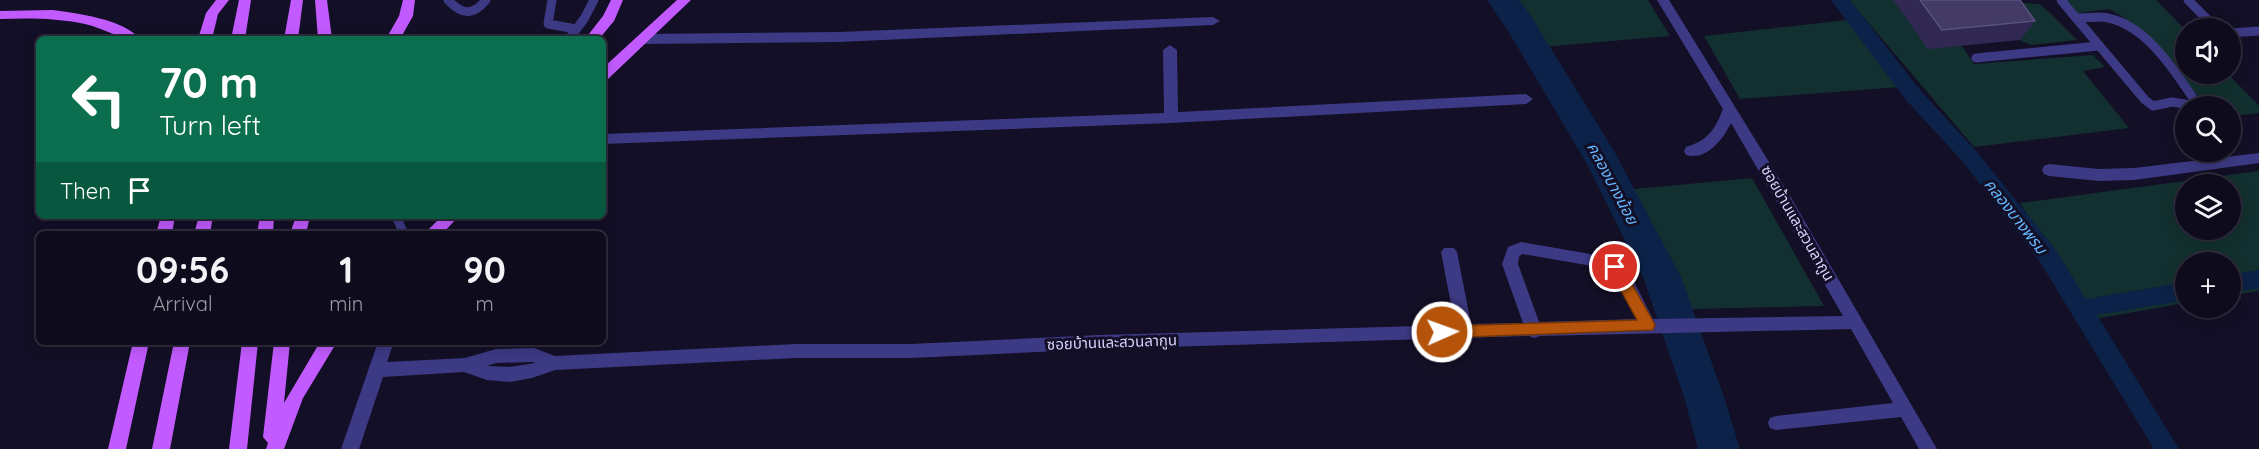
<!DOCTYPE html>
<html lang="en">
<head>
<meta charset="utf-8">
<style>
  :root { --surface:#0e0b1c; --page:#1c1929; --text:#f1f3f6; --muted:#9b9ba3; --line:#2e2b3b }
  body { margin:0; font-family:Quicksand,"Noto Sans Thai",sans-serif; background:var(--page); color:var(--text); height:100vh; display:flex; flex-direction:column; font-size:22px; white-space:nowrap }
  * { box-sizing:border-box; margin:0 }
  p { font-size:20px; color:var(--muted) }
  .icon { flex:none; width:33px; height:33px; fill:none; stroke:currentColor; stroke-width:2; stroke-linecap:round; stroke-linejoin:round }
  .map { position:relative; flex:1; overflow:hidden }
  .drawer { position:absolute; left:36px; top:231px; width:570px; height:114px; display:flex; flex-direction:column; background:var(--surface); border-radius:9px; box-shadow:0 3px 15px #0003,0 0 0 2px var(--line) }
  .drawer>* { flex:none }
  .hud { position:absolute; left:36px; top:36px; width:570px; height:183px; border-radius:9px; box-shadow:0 3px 15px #0003,0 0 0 2px var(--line); background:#0b6e4f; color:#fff; overflow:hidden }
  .buttons { position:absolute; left:2175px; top:18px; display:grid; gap:12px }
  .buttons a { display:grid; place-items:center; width:66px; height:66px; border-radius:50%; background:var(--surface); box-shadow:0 3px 15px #0003,0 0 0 2px var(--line); font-size:30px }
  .pin { position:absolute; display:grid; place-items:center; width:51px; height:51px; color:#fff; margin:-26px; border:3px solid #fff; border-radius:50%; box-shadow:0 2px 6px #0007 }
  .me { position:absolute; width:66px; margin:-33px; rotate:88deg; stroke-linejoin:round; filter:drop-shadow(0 0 4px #0008) }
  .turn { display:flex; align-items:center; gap:21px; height:126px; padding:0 24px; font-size:27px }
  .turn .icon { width:78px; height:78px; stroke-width:2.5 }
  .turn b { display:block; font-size:42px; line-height:51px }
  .then { display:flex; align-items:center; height:57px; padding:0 24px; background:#0003; gap:12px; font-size:22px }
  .eta { display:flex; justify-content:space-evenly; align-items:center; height:102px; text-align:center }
  .eta b { font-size:36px; font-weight:800; line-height:42px }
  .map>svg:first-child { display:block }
  .green { fill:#12302f; fill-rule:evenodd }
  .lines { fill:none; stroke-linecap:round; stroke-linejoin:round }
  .canal { fill:#0c2248; fill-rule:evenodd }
  .river { fill:#0c2248; fill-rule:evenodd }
  .lane { stroke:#3d3a85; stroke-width:9 }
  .street { fill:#3d3a85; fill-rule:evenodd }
  .primary { fill:#c25bff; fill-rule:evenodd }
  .wall { fill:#312854 }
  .building { fill:#433a66; stroke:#5a527e; stroke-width:1.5 }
  .route { fill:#b45309; stroke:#753606; stroke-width:1.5 }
  .labels { text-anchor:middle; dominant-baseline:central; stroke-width:6; stroke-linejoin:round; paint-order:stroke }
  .street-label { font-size:15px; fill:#d9d4ff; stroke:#130f26 }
  .water-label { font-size:16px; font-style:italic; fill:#62b6ff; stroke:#130f26 }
</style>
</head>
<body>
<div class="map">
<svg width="2259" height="449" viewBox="0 0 2259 449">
  <rect width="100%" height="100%" fill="#130f26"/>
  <g class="green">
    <path d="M1507,0H1648L1670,36L1542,47Z"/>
    <path d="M1849,0H1931L1974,64L2093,55L2105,67L2083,71L2129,128L1974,147Z"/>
    <path d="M2066,0H2156L2185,30L2186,74H2228L2259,106V113L2231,116L2230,106H2198L2206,104L2125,18L2109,9L2078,13Z"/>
    <path d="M2007,2L2039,4L2049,12L2077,40L2032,45L2021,41L2005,18Z"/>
    <path d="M1847,20L1900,87L1740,99L1704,36Z"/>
    <path d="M2259,171V291L2231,296L2230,262H2186L2185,303L2095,319L2020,203ZM2186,184H2230V230H2186Z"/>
    <path d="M1752,178L1824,306L1692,309L1652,231L1625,190Z"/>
  </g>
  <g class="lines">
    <g class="canal">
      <path d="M1831,0H1850L1920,90L1977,152L2056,250L2086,299L2186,282V300L2097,315L2179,449H2154L2040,262L1963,162L1906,100Z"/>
      <path d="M2259,270V288L2230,293V275Z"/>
    </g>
    <path class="river" d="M1487,0H1519L1531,16L1614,151L1681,277L1724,397L1740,449H1698L1684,397L1643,277L1587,164L1508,31Z"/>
    <g class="lane">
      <path d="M448,0C462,15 473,16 486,0"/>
      <path d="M552,0L548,24L576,29"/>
      <path d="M2061,0L2076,18"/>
      <path d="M2188,0L2216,28"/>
      <path d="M2100,17C2142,19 2174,69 2195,101L2191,105L2172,102L2153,106L2145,100L2076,18Z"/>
      <path d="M2230,33L2259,31"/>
      <path d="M569,39L584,19L594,0"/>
      <path d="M1976,58L2099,46"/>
      <path d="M396,216L404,234"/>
    </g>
    <g class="street">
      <path d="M1657,0H1669L1790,196L1937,449H1919L1901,417L1776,430L1770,428L1768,423L1770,418L1776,416L1893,403L1851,329L1540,336L1534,338L1529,336L1100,349L911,358H796L555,370L532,378L510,382L487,380L464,372L383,377L359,449H341L378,342H394L387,362L465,358L496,349L534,348L555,356L796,344H911L1100,335L1455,325L1441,252L1444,248H1454L1457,252L1471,324L1523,323L1502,264L1508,247L1521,242L1613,258L1632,278L1653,319L1843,316L1731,123C1723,139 1707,161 1686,155L1684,151L1686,147C1707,141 1715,130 1723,109ZM1522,254L1604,268L1621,287L1637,319L1539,322L1518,264L1519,257ZM496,363L533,362L535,363L510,367L487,366Z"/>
      <path d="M1213,17L1220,21L1213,25L839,42L643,44L636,39L643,34L839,32Z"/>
      <path d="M1170,45L1177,50L1178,112L1526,94L1533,99L1526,104L1171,123L603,144V134L1164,113L1163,50Z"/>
      <path d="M2259,153V163L2134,180L2099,181L2049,176L2044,174L2042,170L2044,166L2049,164L2099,169L2134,168Z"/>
    </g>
    <g class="primary">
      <path d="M216,0H229L218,14L212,39H198L206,13Z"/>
      <path d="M239,0H251L245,39H231Z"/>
      <path d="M291,0H303L298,39H284Z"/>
      <path d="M315,0H327L332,39H318Z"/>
      <path d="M403,0H415L413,16L400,39H386L399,16Z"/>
      <path d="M611,0H623L614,21L599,39H585L603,16Z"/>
      <path d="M677,0H691L608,79L603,81V68Z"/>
      <path d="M52,10C75,13 124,19 140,39C118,39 106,29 85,24C57,18 29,18 0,19V11Z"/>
      <path d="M161,216H175L172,234H156Z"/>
      <path d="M199,216H213L210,234H194Z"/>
      <path d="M260,216H274L273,234H257Z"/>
      <path d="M296,216H310L306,234H290Z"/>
      <path d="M442,216H459L442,234H424Z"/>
      <path d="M133,342H149L126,449H108Z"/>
      <path d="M174,342H190L170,449H152Z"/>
      <path d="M242,342H258L247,449H229Z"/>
      <path d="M274,342H290L284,403L320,342H337L303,398L284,449H266L268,443L263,437Z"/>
    </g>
  </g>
  <path class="wall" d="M1893,0H2020L2035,21L2020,40L1928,49Z"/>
  <path class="building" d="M1920,0H2020L2035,21L1942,30Z"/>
  <path class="route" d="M1615,261L1620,263L1653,321L1655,325L1653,330L1442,338L1436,336L1434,332L1436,327L1442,326L1637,320L1608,267L1610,263Z"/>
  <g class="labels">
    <g class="street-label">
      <text transform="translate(1798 223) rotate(60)">ซอยบ้านและสวนลากูน</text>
      <text transform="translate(1112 342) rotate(-2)">ซอยบ้านและสวนลากูน</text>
    </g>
    <g class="water-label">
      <text transform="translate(1613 183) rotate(62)">คลองบางน้อย</text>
      <text transform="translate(2016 216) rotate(52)">คลองบางพรม</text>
    </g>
  </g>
</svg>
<div class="buttons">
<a><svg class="icon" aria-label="sound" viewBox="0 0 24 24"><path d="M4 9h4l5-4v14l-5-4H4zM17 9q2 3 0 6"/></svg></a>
<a><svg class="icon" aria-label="search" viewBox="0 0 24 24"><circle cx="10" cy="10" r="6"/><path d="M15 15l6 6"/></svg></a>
<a><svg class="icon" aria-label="layers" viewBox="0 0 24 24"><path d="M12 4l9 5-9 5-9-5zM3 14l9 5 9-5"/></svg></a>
<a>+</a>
</div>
<div class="pin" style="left:1615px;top:267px;background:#d93025"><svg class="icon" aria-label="arrive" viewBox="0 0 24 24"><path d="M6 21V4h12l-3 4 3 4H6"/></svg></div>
<svg class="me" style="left:1442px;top:332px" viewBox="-20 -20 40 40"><circle r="17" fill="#b45309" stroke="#fff" stroke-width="3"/><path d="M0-11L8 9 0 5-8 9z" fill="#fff"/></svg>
<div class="hud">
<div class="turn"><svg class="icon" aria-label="left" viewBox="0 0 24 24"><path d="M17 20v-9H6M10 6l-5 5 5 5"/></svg><div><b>70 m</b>Turn left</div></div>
<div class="then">Then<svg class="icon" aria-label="arrive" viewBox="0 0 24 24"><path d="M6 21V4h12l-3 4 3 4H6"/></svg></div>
</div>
<section class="drawer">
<div class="eta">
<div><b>09:56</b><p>Arrival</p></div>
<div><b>1</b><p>min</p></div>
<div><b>90</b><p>m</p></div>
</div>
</section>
</div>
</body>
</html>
